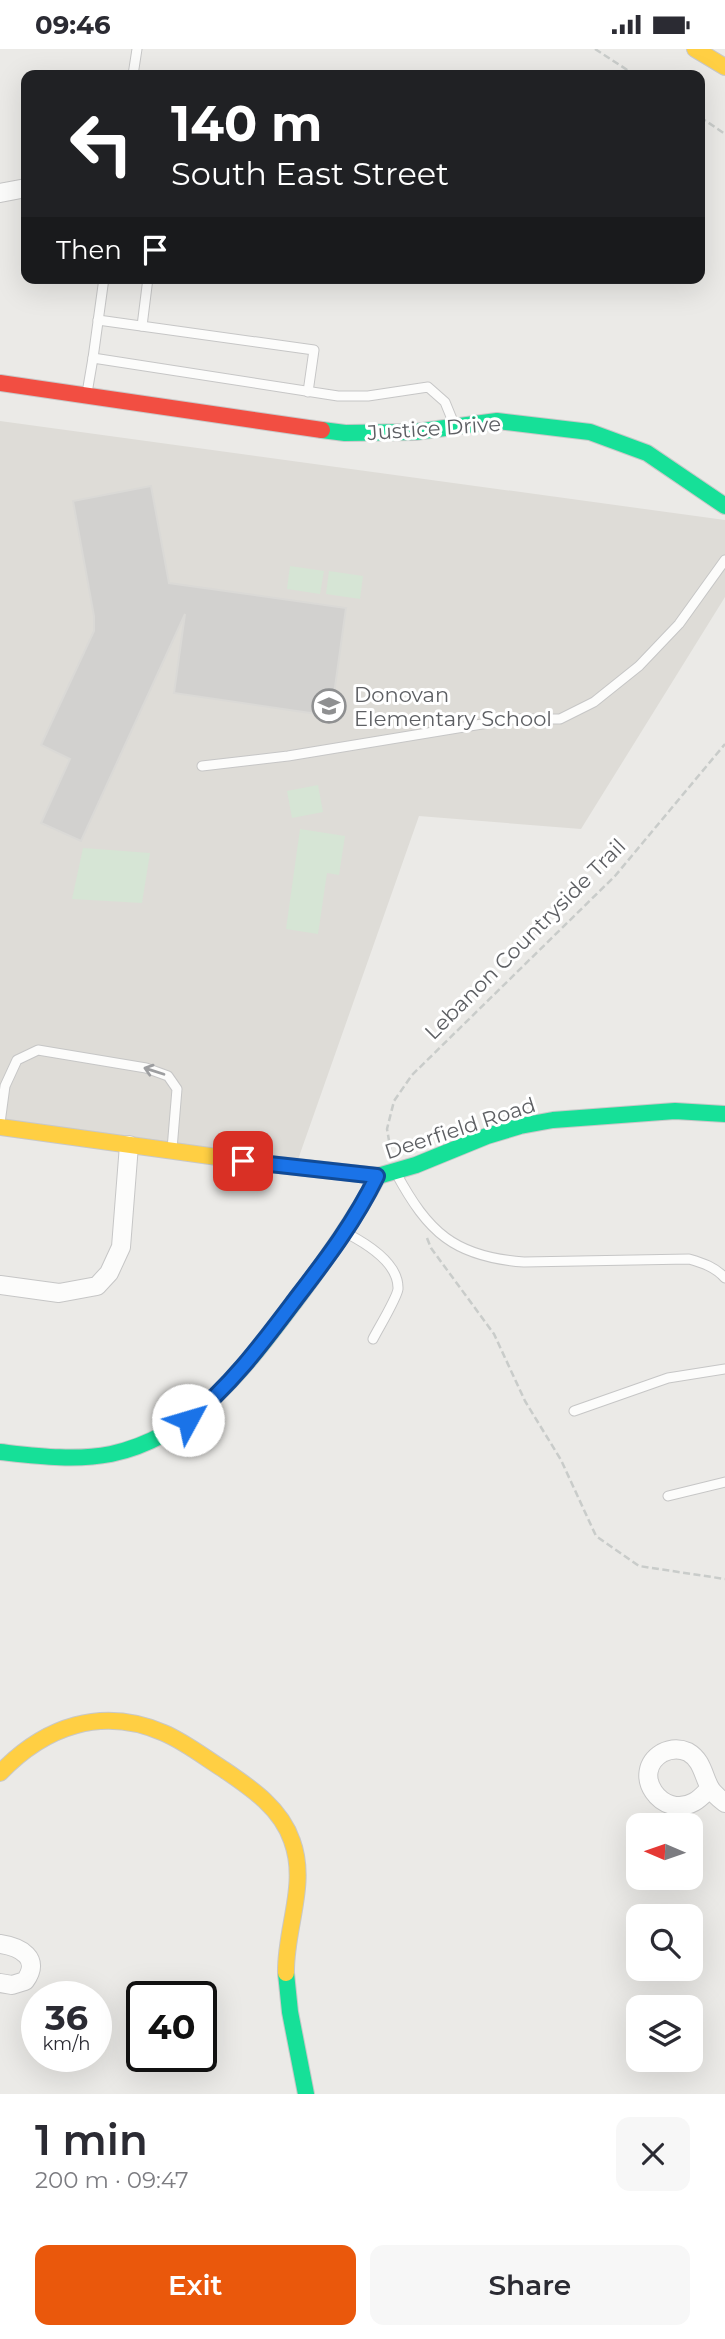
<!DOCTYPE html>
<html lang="en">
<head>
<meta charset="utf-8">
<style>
  :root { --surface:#fff; --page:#f7f7f7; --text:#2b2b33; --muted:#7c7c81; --accent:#ea580c }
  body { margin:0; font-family:Montserrat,sans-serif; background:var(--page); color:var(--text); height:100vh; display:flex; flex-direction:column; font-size:26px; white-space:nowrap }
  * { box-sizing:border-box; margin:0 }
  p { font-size:23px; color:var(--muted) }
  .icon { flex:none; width:38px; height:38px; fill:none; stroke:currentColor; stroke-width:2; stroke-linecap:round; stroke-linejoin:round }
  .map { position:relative; height:2045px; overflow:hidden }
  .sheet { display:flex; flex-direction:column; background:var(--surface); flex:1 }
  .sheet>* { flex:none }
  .hud { position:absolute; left:21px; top:21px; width:684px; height:214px; border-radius:14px; box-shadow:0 7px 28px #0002; background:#202124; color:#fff; overflow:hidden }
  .needle { width:46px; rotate:272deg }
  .tools { position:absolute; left:626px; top:1764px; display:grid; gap:14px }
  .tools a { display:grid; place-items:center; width:77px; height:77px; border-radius:14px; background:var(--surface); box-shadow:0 7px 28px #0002; font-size:35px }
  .speed { position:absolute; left:21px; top:1932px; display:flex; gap:14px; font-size:35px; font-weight:700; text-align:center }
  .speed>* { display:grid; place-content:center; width:91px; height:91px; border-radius:50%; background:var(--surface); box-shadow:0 7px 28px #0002; line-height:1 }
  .speed small { font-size:18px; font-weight:400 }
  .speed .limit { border:4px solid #111; border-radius:10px; background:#fff; color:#111 }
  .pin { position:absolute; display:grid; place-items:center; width:60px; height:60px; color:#fff; margin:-30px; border-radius:14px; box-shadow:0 4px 10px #0006 }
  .me { position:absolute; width:77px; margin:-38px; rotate:51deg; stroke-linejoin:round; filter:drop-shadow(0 0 5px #0008) }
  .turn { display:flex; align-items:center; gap:24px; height:147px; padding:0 35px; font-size:32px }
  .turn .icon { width:91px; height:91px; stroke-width:2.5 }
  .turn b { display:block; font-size:49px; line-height:60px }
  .then { display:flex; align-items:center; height:66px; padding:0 35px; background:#0003; gap:14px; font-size:26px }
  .round { display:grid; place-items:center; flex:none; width:74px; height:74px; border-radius:14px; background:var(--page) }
  .headline { display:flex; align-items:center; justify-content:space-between; height:119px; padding:0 35px }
  h1 { font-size:42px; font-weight:600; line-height:52px }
  .action { display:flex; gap:14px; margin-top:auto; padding:14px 35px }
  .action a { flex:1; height:80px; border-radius:14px; background:var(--accent); color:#fff; font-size:28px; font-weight:600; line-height:80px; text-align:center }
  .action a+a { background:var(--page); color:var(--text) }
  .status { display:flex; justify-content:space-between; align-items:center; height:49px; padding:0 35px; background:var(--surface); direction:ltr }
  .status svg { height:19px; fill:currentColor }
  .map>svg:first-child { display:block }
  .education { fill:#dedcd7 }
  .green { fill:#d6e5d5 }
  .building { fill:#d2d1cf; stroke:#dad9d6; stroke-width:2 }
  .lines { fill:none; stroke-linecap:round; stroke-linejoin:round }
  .lane-casing { stroke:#c6c6c6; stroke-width:11 }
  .street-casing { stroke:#c6c6c6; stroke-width:20 }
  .fast-casing { stroke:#c8c8c8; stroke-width:18 }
  .slow-casing { stroke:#c8c8c8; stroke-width:18 }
  .jam-casing { stroke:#c8c8c8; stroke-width:18 }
  .path { stroke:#c9ccca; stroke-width:2.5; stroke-dasharray:7 3.5; stroke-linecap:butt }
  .lane { stroke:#fcfcfb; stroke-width:9 }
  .street { stroke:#fcfcfb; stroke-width:18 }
  .fast { stroke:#16e098; stroke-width:16 }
  .slow { stroke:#ffcf43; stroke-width:16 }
  .jam { stroke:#f24e42; stroke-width:16 }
  .oneway { stroke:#9d9ea0 }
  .route-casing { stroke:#114b97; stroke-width:18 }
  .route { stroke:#1a73e8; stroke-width:12 }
  .labels { text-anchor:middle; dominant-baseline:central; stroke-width:6; stroke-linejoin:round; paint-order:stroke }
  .street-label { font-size:21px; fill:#5d5f63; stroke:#fff }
  .poi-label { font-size:21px; fill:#5d5f63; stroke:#fff; text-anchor:start }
</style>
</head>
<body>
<div class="status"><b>09:46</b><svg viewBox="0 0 49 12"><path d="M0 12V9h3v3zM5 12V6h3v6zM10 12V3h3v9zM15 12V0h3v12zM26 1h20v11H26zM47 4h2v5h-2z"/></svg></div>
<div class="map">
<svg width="725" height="2045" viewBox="0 0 725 2045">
  <rect width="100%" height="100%" fill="#ebeae7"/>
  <path class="education" d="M0,372L725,471V548L581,780L419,767L295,1119L0,1078Z"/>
  <g class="green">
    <path d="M290,517L324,522L320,545L287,540Z"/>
    <path d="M329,522L363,527L360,550L326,545Z"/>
    <path d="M318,736L323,763L292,769L287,742Z"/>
    <path d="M300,780L345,787L339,826L327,824L318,885L286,880Z"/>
    <path d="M83,799L150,804L142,854L72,850Z"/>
  </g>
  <path class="building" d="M151,437L169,534L346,559L331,667L174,644L185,565L81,792L41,774L70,710L41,696L94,582V567L73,452Z"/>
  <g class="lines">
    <defs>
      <g id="lane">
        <path d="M133,26L137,0"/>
        <path d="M98,271L314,301L308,343"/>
        <path d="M142,277L148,229"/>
        <path d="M93,309L104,229"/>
        <path d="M87,344L93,309L338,347H368L428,338L445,353L454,375"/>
        <path d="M202,717L288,707L512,670H560L594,653L639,617L679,575L725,511"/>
        <path d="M0,1074L5,1037L17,1011L38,1001L146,1019L168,1027L177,1040L172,1100"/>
        <path d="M396,1124C428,1183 454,1208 524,1213L689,1210C703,1214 715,1218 725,1229"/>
        <path d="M348,1185C367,1195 399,1214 398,1240C397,1249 378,1280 373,1290"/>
        <path d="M574,1362L668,1329L725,1320"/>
        <path d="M668,1447L725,1433"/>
      </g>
      <g id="street">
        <path d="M0,144L26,139"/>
        <path d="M0,1236L59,1244L97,1237L109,1224L121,1198L129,1096"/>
        <path d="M710,1739C705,1744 700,1750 694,1753C662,1771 629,1724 662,1704C670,1700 679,1699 688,1703C702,1711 703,1726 710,1739C713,1744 720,1750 725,1754"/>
        <path d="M0,1895C20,1898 42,1909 25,1932L12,1936L0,1934"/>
      </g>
      <g id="fast">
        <path d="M322,381L345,384L415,383L497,372L590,383L647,404L725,457"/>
        <path d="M261,1114L378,1127L416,1116L487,1087L520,1077L553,1071L675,1062L725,1065"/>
        <path d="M0,1403C37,1407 75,1412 111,1405C197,1387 250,1312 299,1247C328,1208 355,1170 378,1127"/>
        <path d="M286,1924L290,1963L306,2045"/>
      </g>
      <g id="slow">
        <path d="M695,0L725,18"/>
        <path d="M0,1078L261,1114"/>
        <path d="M0,1724C45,1677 102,1657 164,1684C185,1693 204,1708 223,1720C251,1739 281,1759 292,1792C308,1835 285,1880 286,1924"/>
      </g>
      <path id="jam" d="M0,334L322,381"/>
    </defs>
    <use href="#lane" class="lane-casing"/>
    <use href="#street" class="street-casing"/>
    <use href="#fast" class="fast-casing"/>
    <use href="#slow" class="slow-casing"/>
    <use href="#jam" class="jam-casing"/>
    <g class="path">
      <path d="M595,0L635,26"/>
      <path d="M700,68L725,85"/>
      <path d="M391,1103L387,1080L394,1052L412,1026L615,827L725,695"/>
      <path d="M427,1189L431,1199L494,1285L525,1352L561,1411L596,1487L639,1517L725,1530"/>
    </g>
    <use href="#lane" class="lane"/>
    <use href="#street" class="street"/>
    <use href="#fast" class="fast"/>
    <use href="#slow" class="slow"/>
    <use href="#jam" class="jam"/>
  </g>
  <defs><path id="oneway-shaft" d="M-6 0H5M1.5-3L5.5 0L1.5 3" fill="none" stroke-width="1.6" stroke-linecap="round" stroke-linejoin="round" transform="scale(1.75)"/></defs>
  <use class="oneway" href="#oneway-shaft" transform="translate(154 1022) rotate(-162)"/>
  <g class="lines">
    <defs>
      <path id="route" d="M188,1371C232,1336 264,1292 298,1247C328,1208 355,1172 377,1127L243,1112"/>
    </defs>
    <use href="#route" class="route-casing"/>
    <use href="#route" class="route"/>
  </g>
  <defs>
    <symbol id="school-ring" viewBox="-11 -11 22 22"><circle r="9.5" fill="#fff" stroke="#8f9091" stroke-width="1.5"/><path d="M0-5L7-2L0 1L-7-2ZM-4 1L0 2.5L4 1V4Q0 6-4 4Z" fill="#8f9091"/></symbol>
  </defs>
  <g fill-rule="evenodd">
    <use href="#school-ring" x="310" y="638" width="38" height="38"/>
  </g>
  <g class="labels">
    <g class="street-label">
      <text transform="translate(434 379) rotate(-4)">Justice Drive</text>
      <text transform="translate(525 890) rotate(-45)">Lebanon Countryside Trail</text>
      <text transform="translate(460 1079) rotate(-18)">Deerfield Road</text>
    </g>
    <g class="poi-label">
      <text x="354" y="645">Donovan<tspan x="354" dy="24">Elementary School</tspan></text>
    </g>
  </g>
</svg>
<div class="tools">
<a><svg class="needle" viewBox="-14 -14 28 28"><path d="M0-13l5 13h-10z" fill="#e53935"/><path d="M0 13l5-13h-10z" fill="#7c7c81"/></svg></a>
<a><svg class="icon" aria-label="search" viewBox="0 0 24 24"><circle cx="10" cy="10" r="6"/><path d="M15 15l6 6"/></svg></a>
<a><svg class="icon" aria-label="layers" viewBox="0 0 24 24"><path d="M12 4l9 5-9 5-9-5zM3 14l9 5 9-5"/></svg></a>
</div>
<div class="speed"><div>36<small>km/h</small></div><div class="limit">40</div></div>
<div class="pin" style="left:243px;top:1112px;background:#d93025"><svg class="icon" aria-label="arrive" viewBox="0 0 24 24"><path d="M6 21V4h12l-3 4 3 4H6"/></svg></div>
<svg class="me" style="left:188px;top:1371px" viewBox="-20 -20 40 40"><circle r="19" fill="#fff"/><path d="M0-13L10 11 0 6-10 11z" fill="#1a73e8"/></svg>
<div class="hud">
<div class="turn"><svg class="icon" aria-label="left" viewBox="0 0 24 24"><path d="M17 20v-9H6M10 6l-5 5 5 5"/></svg><div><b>140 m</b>South East Street</div></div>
<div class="then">Then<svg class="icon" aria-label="arrive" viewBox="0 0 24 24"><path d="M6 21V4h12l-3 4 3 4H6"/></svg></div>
</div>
</div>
<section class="sheet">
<div class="headline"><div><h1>1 min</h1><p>200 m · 09:47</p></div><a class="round"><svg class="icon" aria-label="close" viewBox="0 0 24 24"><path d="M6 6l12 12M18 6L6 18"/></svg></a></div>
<div class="action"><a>Exit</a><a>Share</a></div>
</section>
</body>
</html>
